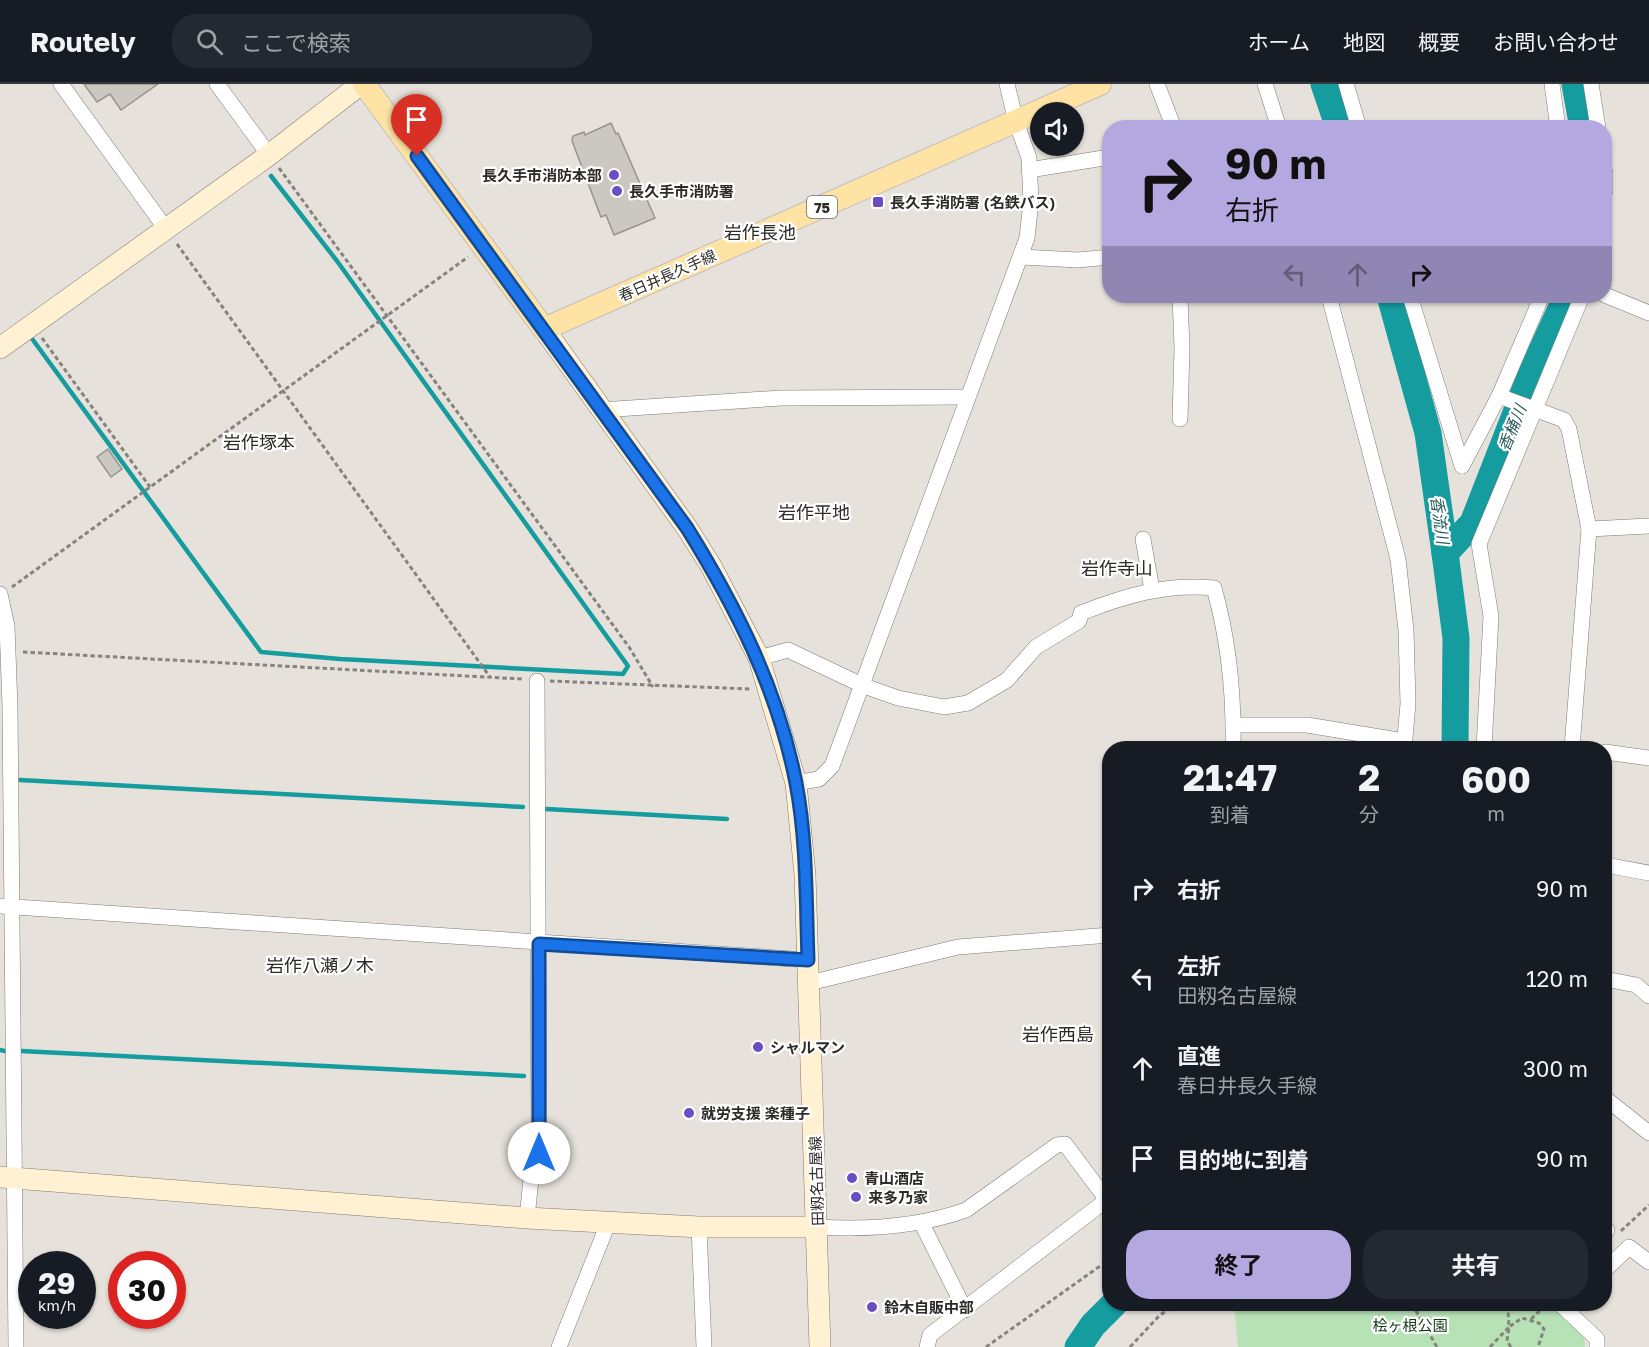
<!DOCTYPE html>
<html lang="ja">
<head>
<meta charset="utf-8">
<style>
  :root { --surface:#171b24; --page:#242831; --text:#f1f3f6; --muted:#9ea1a6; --line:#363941; --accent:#b4a8e0 }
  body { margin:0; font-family:"Golos Text","Noto Sans JP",sans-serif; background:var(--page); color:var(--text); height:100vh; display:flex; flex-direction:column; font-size:22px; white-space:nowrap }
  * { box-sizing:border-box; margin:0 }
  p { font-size:20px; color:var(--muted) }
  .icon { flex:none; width:33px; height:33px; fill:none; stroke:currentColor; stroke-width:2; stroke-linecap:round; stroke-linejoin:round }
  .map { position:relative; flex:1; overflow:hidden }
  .panel { position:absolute; left:1102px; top:657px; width:510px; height:570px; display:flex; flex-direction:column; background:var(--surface); border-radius:24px; box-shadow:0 2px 4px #0004 }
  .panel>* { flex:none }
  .banner { position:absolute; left:1102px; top:36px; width:510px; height:183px; border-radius:24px; box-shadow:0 2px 4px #0004; background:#b4a8e0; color:#111; overflow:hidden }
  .buttons { position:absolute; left:1030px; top:18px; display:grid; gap:12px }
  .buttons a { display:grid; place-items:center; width:54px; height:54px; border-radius:50%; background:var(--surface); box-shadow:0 2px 4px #0004; font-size:30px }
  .speed { position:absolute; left:18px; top:1167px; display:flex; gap:12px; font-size:30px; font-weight:700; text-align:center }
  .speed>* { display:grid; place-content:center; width:78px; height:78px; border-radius:50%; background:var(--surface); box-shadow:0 2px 4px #0004; line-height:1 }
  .speed small { font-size:15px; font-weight:400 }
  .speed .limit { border:9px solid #d22; background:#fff; color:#111 }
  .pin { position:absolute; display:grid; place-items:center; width:51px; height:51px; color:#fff; margin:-62px -26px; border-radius:50% 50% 50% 0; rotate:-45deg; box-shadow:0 0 6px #0007 }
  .pin .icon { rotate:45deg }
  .me { position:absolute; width:66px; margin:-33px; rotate:0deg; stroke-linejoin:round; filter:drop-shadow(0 0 4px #0008) }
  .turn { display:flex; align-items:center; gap:21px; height:126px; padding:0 24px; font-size:27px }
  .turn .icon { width:78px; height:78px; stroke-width:2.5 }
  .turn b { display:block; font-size:42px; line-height:51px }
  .lanes { display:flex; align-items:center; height:57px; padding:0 24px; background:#0003; justify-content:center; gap:30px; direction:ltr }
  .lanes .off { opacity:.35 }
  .eta { display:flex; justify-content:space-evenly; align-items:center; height:102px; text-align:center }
  .eta b { font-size:36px; font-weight:700; line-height:42px }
  .primary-button { display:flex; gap:12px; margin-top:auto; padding:12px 24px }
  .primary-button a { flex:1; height:69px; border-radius:24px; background:var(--accent); color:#111; font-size:24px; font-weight:700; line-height:69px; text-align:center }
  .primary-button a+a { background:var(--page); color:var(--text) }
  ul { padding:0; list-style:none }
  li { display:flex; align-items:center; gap:18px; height:90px; padding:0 24px }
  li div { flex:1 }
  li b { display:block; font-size:22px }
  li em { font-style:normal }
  header { display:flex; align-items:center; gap:36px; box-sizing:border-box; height:84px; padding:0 30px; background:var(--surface); border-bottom:2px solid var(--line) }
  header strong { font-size:28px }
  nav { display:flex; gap:33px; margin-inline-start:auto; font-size:21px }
  .search { width:420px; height:54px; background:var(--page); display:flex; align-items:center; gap:15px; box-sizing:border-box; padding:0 21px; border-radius:24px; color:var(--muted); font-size:22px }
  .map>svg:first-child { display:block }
  .green { fill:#b7e2b6 }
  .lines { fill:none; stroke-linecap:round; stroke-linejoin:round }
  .stream { stroke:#159c9f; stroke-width:4.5 }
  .river { stroke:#159c9f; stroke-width:27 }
  .building { fill:#cbc7c1; stroke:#97938d; stroke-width:1.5 }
  .street-casing { stroke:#7e7b75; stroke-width:16 }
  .secondary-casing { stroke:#7e7b75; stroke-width:22 }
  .primary-casing { stroke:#c0bfbe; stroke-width:24 }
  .path { stroke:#86837e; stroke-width:3; stroke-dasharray:4.5 3; stroke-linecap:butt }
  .street { stroke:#fff; stroke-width:15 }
  .secondary { stroke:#fff1d2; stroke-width:21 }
  .primary { stroke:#fee3a5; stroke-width:22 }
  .route-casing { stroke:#114b97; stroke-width:15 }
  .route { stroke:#1a73e8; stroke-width:10 }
  .poi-dot { fill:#6a4cc5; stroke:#fff; stroke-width:2 }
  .labels { text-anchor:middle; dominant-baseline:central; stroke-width:4.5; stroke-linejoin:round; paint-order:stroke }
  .shield { fill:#fff; stroke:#6b6b68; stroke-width:1.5 }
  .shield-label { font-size:14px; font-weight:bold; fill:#2c2b28 }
  .poi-label { font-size:15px; font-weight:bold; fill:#2c2b28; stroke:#fff; text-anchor:start }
  .street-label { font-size:15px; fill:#2c2b28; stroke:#fff }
  .park-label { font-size:15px; fill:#0f3913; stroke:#fff }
  .water-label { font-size:16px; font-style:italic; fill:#2a5b5c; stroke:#fff }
  .quarter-label { font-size:18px; fill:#2c2b28; stroke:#fff }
</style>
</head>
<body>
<header>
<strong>Routely</strong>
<div class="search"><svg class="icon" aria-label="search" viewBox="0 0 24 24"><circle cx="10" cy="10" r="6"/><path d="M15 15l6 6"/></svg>ここで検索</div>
<nav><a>ホーム</a><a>地図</a><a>概要</a><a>お問い合わせ</a></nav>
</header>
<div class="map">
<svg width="1649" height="1263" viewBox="0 0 1649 1263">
  <rect width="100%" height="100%" fill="#e6e2db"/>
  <path class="green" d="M1273,1220H1548L1583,1243L1585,1263H1238L1234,1222Z"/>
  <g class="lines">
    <g class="stream">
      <path d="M33,256L261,568L340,575L623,590L628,582L337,177L271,92"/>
      <path d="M20,696L523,723"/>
      <path d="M546,725L727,735"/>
      <path d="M0,966L5,967"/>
      <path d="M21,967L524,992"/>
    </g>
    <g class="river">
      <path d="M1324,0L1339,44"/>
      <path d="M1575,0L1583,44"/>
      <path d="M1390,212L1428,349L1445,469L1456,554L1455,664"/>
      <path d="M1445,469L1473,439L1532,288L1567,212"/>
      <path d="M1078,1263L1093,1241L1114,1220"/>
    </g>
  </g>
  <g class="building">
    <path d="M84,0H158L121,26L110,10L97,18Z"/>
    <path d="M611,39L616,50L618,49L655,134L614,151L606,131L601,133L572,57L573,52L584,48L585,51Z"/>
    <path d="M108,365L122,385L111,393L97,373Z"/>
  </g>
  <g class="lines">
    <defs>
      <g id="street">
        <path d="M61,0L166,145"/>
        <path d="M217,0L269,71"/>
        <path d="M1157,0L1174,44"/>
        <path d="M1265,0L1279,44"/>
        <path d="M1346,0L1359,44"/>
        <path d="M1552,0L1558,44"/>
        <path d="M1591,0L1598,44"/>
        <path d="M1029,86L1110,73"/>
        <path d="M1605,89V107"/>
        <path d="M1021,173L1078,176L1110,173"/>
        <path d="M1605,211L1649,229"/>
        <path d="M1180,212L1182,264L1180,335"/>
        <path d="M1329,212L1398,475L1406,546L1408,620L1404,664"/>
        <path d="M1410,212L1462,382"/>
        <path d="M1499,312L1564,336L1569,345L1589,445L1572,664"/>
        <path d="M601,326L781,314L968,313"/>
        <path d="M1462,382L1499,312L1542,212"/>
        <path d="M1589,445L1649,442"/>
        <path d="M1143,455L1152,506"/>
        <path d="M0,510L7,542L10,623L16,1263"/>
        <path d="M759,574L788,566L864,602L898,614L944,623L968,619L1007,596L1036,563L1079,537L1081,529C1124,512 1167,499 1214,504C1229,557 1234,610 1233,664"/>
        <path d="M1234,641H1307L1404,657"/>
        <path d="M1484,664L1491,532L1479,460L1582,212"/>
        <path d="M1605,668L1649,674"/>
        <path d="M796,699L819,695L832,682L1027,154L1031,118L1029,74L1016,38L1007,0"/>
        <path d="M1605,781L1649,789"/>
        <path d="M0,822L808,876"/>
        <path d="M1605,895L1636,901L1649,912"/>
        <path d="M809,899L958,863L1110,851"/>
        <path d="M1605,1014L1649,1049"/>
        <path d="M527,1134L531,1095L539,1069L537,597"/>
        <path d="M921,1138L965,1226"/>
        <path d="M699,1143L704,1263"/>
        <path d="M818,1143C868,1146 918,1143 966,1126L1057,1061L1065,1060L1104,1112V1118L930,1251L927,1263"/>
        <path d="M1605,1145L1607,1146L1605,1149"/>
        <path d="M1605,1186L1629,1163L1649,1178"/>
        <path d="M1560,1220L1597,1255V1263"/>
        <path d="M559,1263L609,1137"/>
      </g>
      <g id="secondary">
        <path d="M544,245L687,444L711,482L759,574L796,699L805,791L820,1263"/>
        <path d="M0,264L269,71L361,0"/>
        <path d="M0,1093L527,1134L699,1143H818"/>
      </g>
      <path id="primary" d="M364,0L544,245L1100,0"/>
    </defs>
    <use href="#street" class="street-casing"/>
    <use href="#secondary" class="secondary-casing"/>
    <use href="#primary" class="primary-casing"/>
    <g class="path">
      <path d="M279,84L629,563L653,603"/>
      <path d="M177,160L490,593"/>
      <path d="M42,254L150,403"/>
      <path d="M12,503L468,173"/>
      <path d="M23,568L522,595"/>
      <path d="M550,597L750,605"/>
      <path d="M1621,1147L1649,1121"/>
      <path d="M1412,1220L1437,1263"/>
      <path d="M1531,1235L1546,1221"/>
      <path d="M986,1263L1110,1175"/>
      <path d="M1130,1263L1160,1231L1177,1220"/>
      <path d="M1490,1263L1509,1243L1508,1225L1498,1220"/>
      <path d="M1511,1263L1507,1257L1509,1243L1522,1234L1539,1239L1544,1245L1538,1263"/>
    </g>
    <use href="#street" class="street"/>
    <use href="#secondary" class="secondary"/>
    <use href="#primary" class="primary"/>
  </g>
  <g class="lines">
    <defs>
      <path id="route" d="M417,72L687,444C736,523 778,606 796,699C807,756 806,818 808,876L539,860V1069"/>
    </defs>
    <use href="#route" class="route-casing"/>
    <use href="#route" class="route"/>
  </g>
  <g class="poi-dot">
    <circle cx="614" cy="91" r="6"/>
    <circle cx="617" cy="107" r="6"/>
    <rect x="872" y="112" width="12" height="12" rx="3"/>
    <circle cx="758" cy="963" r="6"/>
    <circle cx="689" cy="1029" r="6"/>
    <circle cx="852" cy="1094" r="6"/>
    <circle cx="856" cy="1113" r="6"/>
    <circle cx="872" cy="1223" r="6"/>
  </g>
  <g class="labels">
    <rect class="shield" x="807" y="112" width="30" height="22" rx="4.5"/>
    <g class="shield-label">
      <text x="822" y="123">75</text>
    </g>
    <g class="poi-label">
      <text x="602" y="91" text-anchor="end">長久手市消防本部</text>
      <text x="629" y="107">長久手市消防署</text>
      <text x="890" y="118">長久手消防署 (名鉄バス)</text>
      <text x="770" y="963">シャルマン</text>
      <text x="701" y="1029">就労支援 楽種子</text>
      <text x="864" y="1094">青山酒店</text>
      <text x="868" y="1113">来多乃家</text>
      <text x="884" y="1223">鈴木自販中部</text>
    </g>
    <g class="street-label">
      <text transform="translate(667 191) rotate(-24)">春日井長久手線</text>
      <text transform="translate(816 1097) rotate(-92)">田籾名古屋線</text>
    </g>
    <g class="park-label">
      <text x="1410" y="1241">桧ヶ根公園</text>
    </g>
    <g class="water-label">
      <text transform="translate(1512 344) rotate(-68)">香桶川</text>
      <text transform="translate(1440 436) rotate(82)">香流川</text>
    </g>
    <g class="quarter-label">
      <text x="760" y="148">岩作長池</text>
      <text x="259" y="358">岩作塚本</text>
      <text x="814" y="428">岩作平地</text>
      <text x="1117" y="484">岩作寺山</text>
      <text x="320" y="881">岩作八瀬ノ木</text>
      <text x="1058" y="950">岩作西島</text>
    </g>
  </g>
</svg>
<div class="buttons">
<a><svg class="icon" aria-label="sound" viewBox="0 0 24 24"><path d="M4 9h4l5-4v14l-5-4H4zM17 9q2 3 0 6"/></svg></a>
</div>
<div class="speed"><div>29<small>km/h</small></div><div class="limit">30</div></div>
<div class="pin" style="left:417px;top:72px;background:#d93025"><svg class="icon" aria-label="arrive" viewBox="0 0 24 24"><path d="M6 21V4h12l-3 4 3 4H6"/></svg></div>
<svg class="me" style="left:539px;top:1069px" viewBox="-20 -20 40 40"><circle r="19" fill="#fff"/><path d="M0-13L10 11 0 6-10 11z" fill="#1a73e8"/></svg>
<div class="banner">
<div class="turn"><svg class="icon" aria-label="right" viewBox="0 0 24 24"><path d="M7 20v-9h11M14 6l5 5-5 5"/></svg><div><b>90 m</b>右折</div></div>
<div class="lanes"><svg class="icon off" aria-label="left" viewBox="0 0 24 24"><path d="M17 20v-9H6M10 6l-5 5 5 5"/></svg><svg class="icon off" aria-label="ahead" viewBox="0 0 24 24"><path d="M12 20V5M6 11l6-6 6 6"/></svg><svg class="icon" aria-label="right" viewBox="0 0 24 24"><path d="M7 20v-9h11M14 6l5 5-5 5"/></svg></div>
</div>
<section class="panel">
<div class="eta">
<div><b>21:47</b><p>到着</p></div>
<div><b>2</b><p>分</p></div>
<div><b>600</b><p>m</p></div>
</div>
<ul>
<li><svg class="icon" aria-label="right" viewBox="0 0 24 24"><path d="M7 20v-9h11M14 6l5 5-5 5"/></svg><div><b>右折</b></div><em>90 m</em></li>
<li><svg class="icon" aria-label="left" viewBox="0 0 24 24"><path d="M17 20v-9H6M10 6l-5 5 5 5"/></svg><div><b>左折</b><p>田籾名古屋線</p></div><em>120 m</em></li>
<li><svg class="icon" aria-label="ahead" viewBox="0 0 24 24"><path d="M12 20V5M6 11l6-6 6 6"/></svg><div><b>直進</b><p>春日井長久手線</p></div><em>300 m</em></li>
<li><svg class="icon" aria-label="arrive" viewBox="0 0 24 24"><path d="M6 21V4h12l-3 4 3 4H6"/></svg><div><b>目的地に到着</b></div><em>90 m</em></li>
</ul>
<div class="primary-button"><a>終了</a><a>共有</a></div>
</section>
</div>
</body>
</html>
